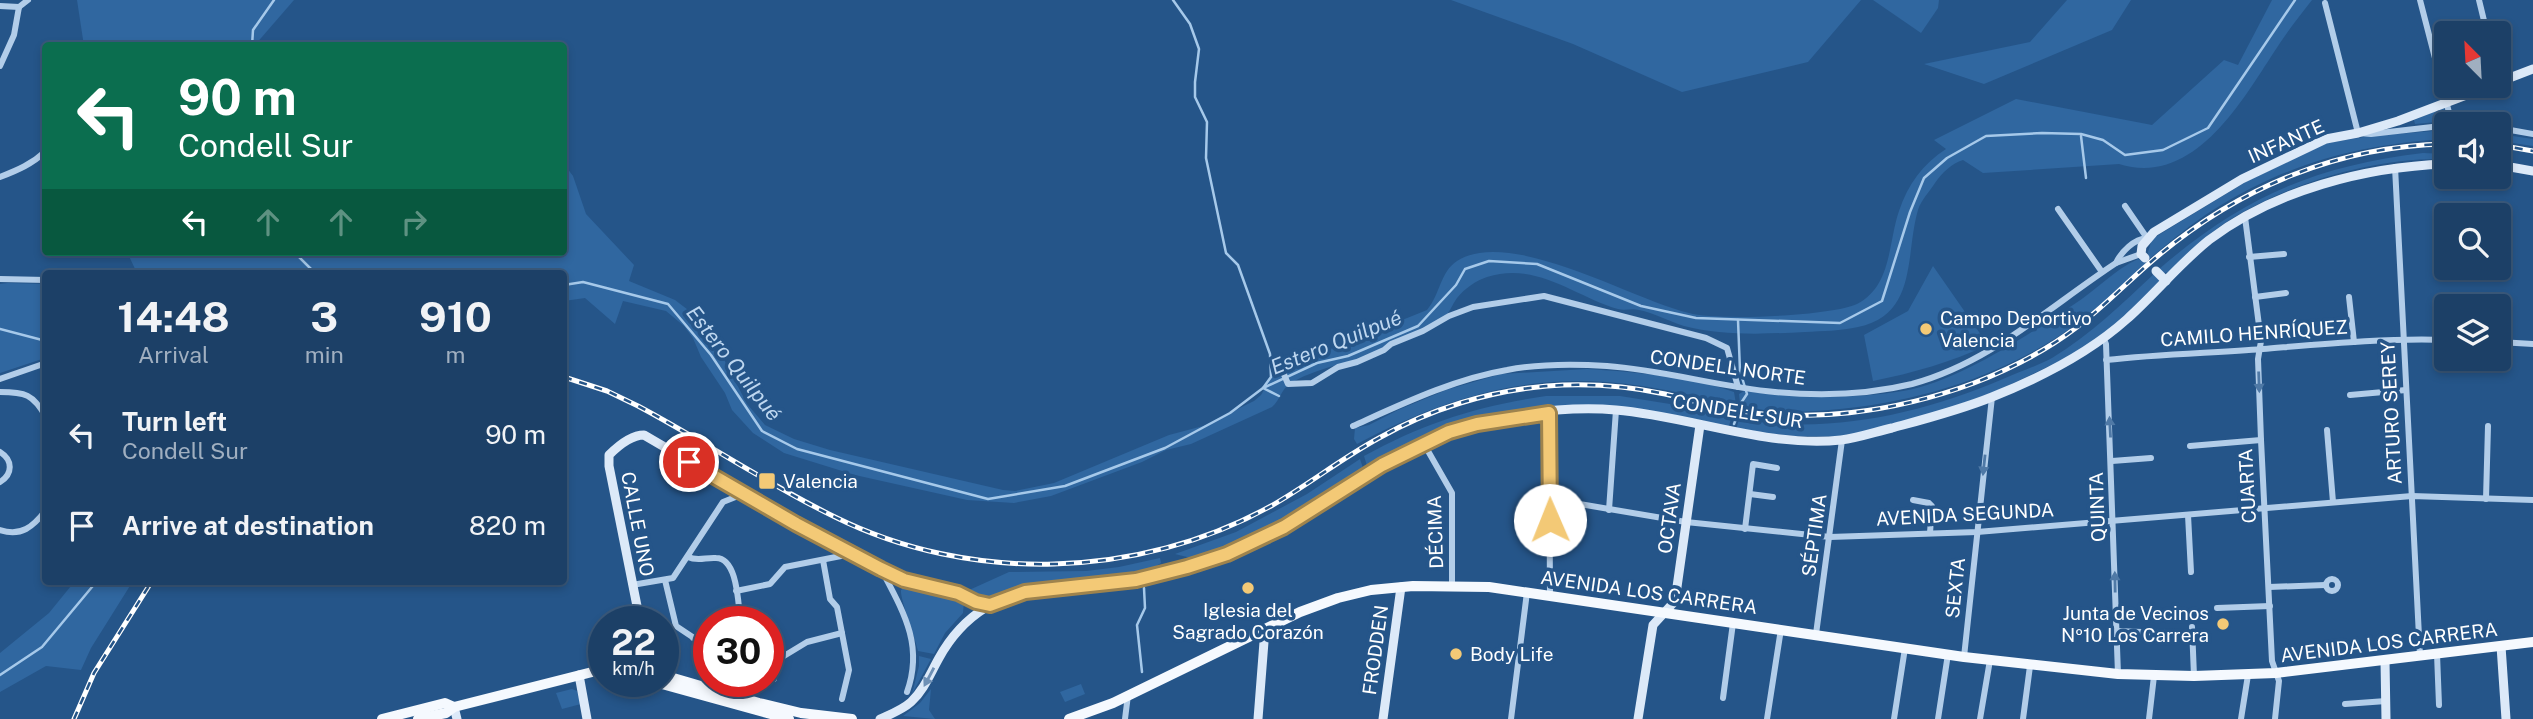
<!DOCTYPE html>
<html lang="en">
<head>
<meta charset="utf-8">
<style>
  :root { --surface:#1c4067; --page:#25476d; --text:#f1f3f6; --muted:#a0afc0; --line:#3a597b }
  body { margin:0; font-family:"Public Sans",sans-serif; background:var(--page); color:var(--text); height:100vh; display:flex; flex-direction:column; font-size:26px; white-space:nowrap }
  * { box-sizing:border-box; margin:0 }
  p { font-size:23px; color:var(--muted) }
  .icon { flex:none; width:38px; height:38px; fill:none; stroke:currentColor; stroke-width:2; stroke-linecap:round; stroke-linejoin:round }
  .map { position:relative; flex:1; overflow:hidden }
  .drawer { position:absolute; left:42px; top:270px; width:525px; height:315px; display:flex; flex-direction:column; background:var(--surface); border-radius:7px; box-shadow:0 4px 10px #0003,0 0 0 2px var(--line) }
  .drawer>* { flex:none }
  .banner { position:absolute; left:42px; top:42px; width:525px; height:214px; border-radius:7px; box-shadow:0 4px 10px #0003,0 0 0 2px var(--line); background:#0b6e4f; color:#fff; overflow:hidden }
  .needle { width:46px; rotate:336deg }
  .fabs { position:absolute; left:2434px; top:21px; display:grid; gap:14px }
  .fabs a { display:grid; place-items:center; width:77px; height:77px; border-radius:7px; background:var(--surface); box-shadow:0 4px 10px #0003,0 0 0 2px var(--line); font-size:35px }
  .speed { position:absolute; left:588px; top:606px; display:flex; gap:14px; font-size:35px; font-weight:700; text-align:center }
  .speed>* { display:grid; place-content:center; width:91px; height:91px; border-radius:50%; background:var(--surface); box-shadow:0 4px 10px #0003,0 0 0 2px var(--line); line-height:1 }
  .speed small { font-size:18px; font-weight:400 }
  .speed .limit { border:10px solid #d22; background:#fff; color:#111 }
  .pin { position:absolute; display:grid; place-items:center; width:60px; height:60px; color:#fff; margin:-30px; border:4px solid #fff; border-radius:50%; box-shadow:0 2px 7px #0007 }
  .me { position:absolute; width:77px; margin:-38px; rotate:359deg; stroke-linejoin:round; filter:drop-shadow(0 0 5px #0008) }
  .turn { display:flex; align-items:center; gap:24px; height:147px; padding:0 21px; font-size:32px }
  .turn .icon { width:91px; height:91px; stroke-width:2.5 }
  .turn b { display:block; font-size:49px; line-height:60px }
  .lanes { display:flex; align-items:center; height:66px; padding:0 21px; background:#0003; justify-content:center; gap:35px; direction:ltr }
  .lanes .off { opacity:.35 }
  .eta { display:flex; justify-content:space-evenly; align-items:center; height:119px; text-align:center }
  .eta b { font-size:42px; font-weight:700; line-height:49px }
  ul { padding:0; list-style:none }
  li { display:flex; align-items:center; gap:21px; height:91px; padding:0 21px }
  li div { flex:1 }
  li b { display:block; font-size:26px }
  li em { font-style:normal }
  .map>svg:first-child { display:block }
  .green { fill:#3067a0 }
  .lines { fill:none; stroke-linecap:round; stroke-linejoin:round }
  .stream { stroke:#a6c9ea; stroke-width:2.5 }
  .street { stroke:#b2cde9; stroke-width:6 }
  .secondary { stroke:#dce9f8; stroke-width:9 }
  .primary { stroke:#f5f9fe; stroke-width:10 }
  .rail-casing { stroke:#fff; stroke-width:5 }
  .rail { stroke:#255589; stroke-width:2.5; stroke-dasharray:8; stroke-linecap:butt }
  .oneway { fill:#4f79a6 }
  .oneway2 { fill:#6e90b5 }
  .route-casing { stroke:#9e834d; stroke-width:18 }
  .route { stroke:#f3c976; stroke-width:12 }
  .poi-dot { fill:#f3c976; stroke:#255589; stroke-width:2.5 }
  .labels { text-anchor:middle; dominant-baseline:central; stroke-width:7; stroke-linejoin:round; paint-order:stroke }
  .street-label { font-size:19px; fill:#fff; stroke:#255589 }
  .poi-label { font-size:19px; fill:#fff; stroke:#255589; text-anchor:start }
  .water-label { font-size:21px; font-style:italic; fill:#bed7f0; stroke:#255589 }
</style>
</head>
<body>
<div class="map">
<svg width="2533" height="719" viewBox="0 0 2533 719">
  <rect width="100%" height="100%" fill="#255589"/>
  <g class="green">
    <path d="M77,0H294L255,45L84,46Z"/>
    <path d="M1451,0H1861L1808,62L1682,92L1573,44Z"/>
    <path d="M1873,0H1939L1938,8L1921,33Z"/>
    <path d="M2067,0H2131L2112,30L1984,84L1924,64L2030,42Z"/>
    <path d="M2272,0H2312C2301,14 2290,28 2280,43C2245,95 2197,188 2119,164L1983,173L1963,160C1952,163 1942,173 1935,183C1930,191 1921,200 1918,210C1905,254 1918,315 1858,327C1841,331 1822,331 1805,332C1764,334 1723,336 1684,326C1668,321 1654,313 1639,310C1632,308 1625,311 1618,309C1574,296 1536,261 1487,277C1477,280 1464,289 1457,298C1452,305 1449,314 1442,320C1430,330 1410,337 1395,345C1363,362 1323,364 1291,383C1281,389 1280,400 1272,407L1191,444L1166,450L1142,462L1051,496L1014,503L967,500L855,475L784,453L753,433L732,410L725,393L701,357L693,338L684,326L666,311L623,301L615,324L585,298L564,301V273H137L127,252H564V164L573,176L586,214L634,265L629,281L675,300L696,316L716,344L747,404L765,425L794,439L830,450L1003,490L1015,491L1054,483L1169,435L1203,426L1254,401L1261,395L1272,376L1281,369L1427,310C1440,295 1440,272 1457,261C1510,227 1631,299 1689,313C1716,321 1832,316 1857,304C1892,286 1888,243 1899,211C1908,184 1923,164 1946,149L1934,140L2016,99L2152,125L2224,60L2238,65Z"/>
    <path d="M2444,108L2448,121L2415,124L2414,120Z"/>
    <path d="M2446,130V139C2361,144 2287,163 2213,210C2191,224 2170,242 2149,259L2148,252L2152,239L2249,180L2327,143L2370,136Z"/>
    <path d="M2499,134L2533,139V146L2499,141Z"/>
    <path d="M2423,153L2446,154V159C2376,157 2291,182 2231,219C2208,233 2189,254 2170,272L2163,273L2158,270C2241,198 2314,166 2423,153Z"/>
    <path d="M2138,259L2146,263C2125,283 2105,303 2082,320C2009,375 1919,403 1829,410C1802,412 1765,415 1740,403L1739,394L1744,391C1797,397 1850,400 1903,391C1959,381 2026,336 2073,305C2095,291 2114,270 2138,259Z"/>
    <path d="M1933,266L1988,345C1951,362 1913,373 1873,381L1864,335L1908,311Z"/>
    <path d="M2155,273L2160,277V283L2127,317L2070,356L1999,390L1941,411L1847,436H1794L1736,430L1739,419C1829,435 1920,414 2003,379C2019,372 2037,366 2052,358C2090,335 2123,303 2155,273Z"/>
    <path d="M8,283L45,284V358L0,373V284Z"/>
    <path d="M1587,369C1632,372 1691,376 1734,392L1736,404C1688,395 1638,382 1588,381C1505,379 1430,405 1357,444L1354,439L1355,428L1369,425L1398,410L1446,390L1501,374Z"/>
    <path d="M1546,396H1620L1670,404L1731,419L1728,429L1611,407L1489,417L1459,424L1435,433L1368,469L1364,456C1424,423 1477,406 1546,396Z"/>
    <path d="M1360,459L1364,471L1275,528L1220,553L1199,560L1175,554L1236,532L1307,494Z"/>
    <path d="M1160,558L1161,563C1123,589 1070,580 1026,586C1011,589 998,594 984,599L967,591L1009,572L1086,571L1119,567Z"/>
    <path d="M75,581H133L91,648L81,670L46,666L0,692V653L49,613Z"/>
    <path d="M907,586L964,601L963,613L945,633L934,654L918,651C915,637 900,599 901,590Z"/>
    <path d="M919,656L931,659L912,694L919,666Z"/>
    <path d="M1081,684L1085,694L1065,702L1060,692Z"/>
    <path d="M572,689L577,691L581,704L562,709L556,693Z"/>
    <path d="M931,689L929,710L935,719L903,716L920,703Z"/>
  </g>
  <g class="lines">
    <g class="stream">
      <path d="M1173,0L1190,24L1199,49L1195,82V97L1207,122L1206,158L1226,253L1238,265L1270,354L1271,377L1263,388L1279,396"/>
      <path d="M252,46L253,30L274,0"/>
      <path d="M2081,136L2086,178"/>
      <path d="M294,252L311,269L339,273"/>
      <path d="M564,285L583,282L668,304L711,355L762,431L797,449L988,499L1065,486L1165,448L1230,413L1263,388L1317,363L1348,356L1418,326L1456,285L1465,269L1489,261L1537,264L1641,306L1696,318L1840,323L1882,301L1910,212L1924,178L1947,158L1986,136L2042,133L2081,134L2103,140L2125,155L2163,150L2208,128L2295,0"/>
      <path d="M1738,320L1740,371L1747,394L1741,403"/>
      <path d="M0,329L46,341"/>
      <path d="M1734,424L1736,419"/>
      <path d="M1142,672L1137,625L1145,608L1144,588"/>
      <path d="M0,675L42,647L97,581"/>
    </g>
    <g class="street">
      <path d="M2420,0L2452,124"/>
      <path d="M2479,0L2487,33"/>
      <path d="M2325,3L2358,133L2371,134L2441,126"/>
      <path d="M0,6L19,7"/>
      <path d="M0,66L14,35L19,7L28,0"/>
      <path d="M2499,128L2533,134"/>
      <path d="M2395,167L2420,656"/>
      <path d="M0,177C18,170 32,164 46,151"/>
      <path d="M2058,209L2102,272"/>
      <path d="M2245,217L2261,341L2258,359L2261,440L2272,661L2279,681L2275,719"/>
      <path d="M2249,257L2284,254"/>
      <path d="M2116,263L2141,254"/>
      <path d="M0,279L46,280"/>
      <path d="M2255,297L2286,293"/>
      <path d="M2349,297L2354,342"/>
      <path d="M2104,339L2106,344L2118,674"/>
      <path d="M2499,342L2533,344"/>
      <path d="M1277,358L1288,384L1312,383L1338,367L1357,362L1384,350L1391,344L1423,331L1449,316L1473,307L1544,296L1706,338L1727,348L1738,387"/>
      <path d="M2106,360C2158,354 2211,353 2263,349C2324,344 2385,338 2446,340"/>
      <path d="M0,379L46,363"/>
      <path d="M0,392C25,392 33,394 46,417"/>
      <path d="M2350,395L2406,390"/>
      <path d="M1549,413L1550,596"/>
      <path d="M1353,426C1402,404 1454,379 1507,370C1538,364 1576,364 1607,366C1664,370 1719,387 1775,392C1820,396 1867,395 1912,384C1990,363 2049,307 2116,263C2121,252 2134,239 2147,238L2125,206"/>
      <path d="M2327,430L2333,502"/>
      <path d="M1424,444L1452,493V585"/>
      <path d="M2190,446L2261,440"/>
      <path d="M0,452C13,460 13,474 0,482"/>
      <path d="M2112,461L2151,458"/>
      <path d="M1750,494L1773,497"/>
      <path d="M1550,499L1686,522L1830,537L1977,532L2412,496L2533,500"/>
      <path d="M2486,499L2488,426"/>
      <path d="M1913,500L1929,503L1932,506L1930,533"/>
      <path d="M1609,510L1616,410"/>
      <path d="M2188,515L2191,572"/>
      <path d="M1745,529L1753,464L1777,468"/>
      <path d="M0,530C21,537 33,527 46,510"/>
      <path d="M688,557C698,562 706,557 716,558C737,558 738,601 740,617L739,621"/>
      <path d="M823,560L830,599L837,607L849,670L842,699"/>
      <path d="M881,569C903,611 924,645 907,692"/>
      <circle cx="2332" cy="585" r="6"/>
      <path d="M665,580L676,626L709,648"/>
      <path d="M632,585L673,578L723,502L743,494"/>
      <path d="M2269,587L2325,585"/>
      <path d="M736,591L770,584L785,567L841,556L848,551"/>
      <path d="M2217,608L2270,606"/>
      <path d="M2192,627L2194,676"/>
      <path d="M2116,631L2168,633"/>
      <path d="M1816,634L1842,440"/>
      <path d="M693,638L709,636"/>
      <path d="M2437,654L2439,705"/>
      <path d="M1964,657L1992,397"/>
      <path d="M779,659L807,642L842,633"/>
      <path d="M768,677L774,679"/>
      <path d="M1723,698L1733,623"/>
      <path d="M2345,704L2386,701"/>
      <path d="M1125,719L1128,695"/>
      <path d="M1511,719L1527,592"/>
      <path d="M1767,719L1781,629"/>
      <path d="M1894,719L1905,648"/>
      <path d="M1938,719L1948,654"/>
      <path d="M1980,719L1990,660"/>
      <path d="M2023,719L2030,666"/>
      <path d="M2149,719L2154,676"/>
      <path d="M2241,719L2248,675"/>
    </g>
    <g class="secondary">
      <path d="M2499,82L2533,69"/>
      <path d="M2499,165L2533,171"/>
      <path d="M2145,258L2141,254L2142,246L2154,232L2242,179L2326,139L2358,133L2398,121L2490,86"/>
      <path d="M2156,271L2166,281"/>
      <path d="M640,621L609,466V455C619,445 631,435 644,435L774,511L881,569L904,580L958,593L976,602L990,605"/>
      <path d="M2501,646L2506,719"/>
      <path d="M2385,661L2386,719"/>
      <path d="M663,665L673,680"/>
      <path d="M579,675L587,719"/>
      <path d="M454,707L457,719"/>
      <path d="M880,719C891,714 902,710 911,702C924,690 930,674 939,658C950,638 966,620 985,608C1022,586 1064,590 1104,585C1145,579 1184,569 1223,556C1313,523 1383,446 1478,423C1521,413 1572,406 1616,410C1689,416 1767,448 1841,440C1858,438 1875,432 1892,428C1925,419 1960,410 1992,397C2040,378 2088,354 2127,319C2155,294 2179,264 2209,240C2275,190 2365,167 2446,164"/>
      <path d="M1258,719L1265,629"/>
      <path d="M1383,719L1401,587"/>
      <path d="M1638,719L1653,625L1675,601L1700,425"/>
    </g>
    <g class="primary">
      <path d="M663,675L759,703L801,713L852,719"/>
      <path d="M651,681L789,719"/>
      <path d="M382,719L445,703L454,707"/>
      <path d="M418,719L446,713L454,707L604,669"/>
      <path d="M1069,719L1113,703L1300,612L1338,598L1371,590L1413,586L1489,587L1964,657L2118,674L2194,676L2276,673L2533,642"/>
    </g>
    <defs>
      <g id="rail">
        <path d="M2499,145L2533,151"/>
        <path d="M564,377L607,391L638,406C704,441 767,484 835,517C970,584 1139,579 1271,506C1308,485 1342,458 1379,438C1430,409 1489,391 1547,386C1586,383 1627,386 1665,394C1684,398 1703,404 1722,408C1804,425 1896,412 1974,383C2010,369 2047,350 2077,327C2106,305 2131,278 2159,255C2241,187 2339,146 2446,144"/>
        <path d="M74,719L94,673L152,581"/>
      </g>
    </defs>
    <use href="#rail" class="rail-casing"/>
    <use href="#rail" class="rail"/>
  </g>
  <defs><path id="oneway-solid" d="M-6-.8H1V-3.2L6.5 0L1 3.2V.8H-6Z" transform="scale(1.75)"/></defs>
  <g class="oneway">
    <use href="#oneway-solid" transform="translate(2259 382) rotate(88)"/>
    <use href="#oneway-solid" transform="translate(2110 427) rotate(-93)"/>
    <use href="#oneway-solid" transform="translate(1984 465) rotate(96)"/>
    <use href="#oneway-solid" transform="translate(2115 582) rotate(-91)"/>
  </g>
  <use class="oneway2" href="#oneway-solid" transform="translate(929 677) rotate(118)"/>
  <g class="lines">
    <defs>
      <path id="route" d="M689,462L796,524L881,569L904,580L958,593L976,602L990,605L1025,592L1136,580L1187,567L1227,554L1284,527L1382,465L1449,432L1477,424L1549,413L1550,520"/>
    </defs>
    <use href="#route" class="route-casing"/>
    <use href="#route" class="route"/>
  </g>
  <g class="poi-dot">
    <circle cx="1926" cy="329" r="7"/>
    <rect x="758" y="472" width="18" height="18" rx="3.5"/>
    <circle cx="1248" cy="588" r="7"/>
    <circle cx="2223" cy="624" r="7"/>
    <circle cx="1456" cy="654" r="7"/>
  </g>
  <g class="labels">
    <g class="street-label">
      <text transform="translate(2286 141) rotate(-24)">INFANTE</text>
      <text transform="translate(2254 333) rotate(-4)">CAMILO HENRÍQUEZ</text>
      <text transform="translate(1728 367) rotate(8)">CONDELL NORTE</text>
      <text transform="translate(1738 411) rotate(9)">CONDELL SUR</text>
      <text transform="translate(2391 413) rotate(-93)">ARTURO SEREY</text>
      <text transform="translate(2247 486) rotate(-93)">CUARTA</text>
      <text transform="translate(2097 507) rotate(-92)">QUINTA</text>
      <text transform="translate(1965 514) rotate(-3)">AVENIDA SEGUNDA</text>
      <text transform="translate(1669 518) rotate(-82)">OCTAVA</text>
      <text transform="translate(638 524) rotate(79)">CALLE UNO</text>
      <text transform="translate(1435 532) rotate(-92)">DÉCIMA</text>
      <text transform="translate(1814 535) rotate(-82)">SÉPTIMA</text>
      <text transform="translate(1955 588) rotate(-84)">SEXTA</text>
      <text transform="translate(1649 592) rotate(8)">AVENIDA LOS CARRERA</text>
      <text transform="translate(2389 642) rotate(-7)">AVENIDA LOS CARRERA</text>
      <text transform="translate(1375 650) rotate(-82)">FRODDEN</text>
    </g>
    <g class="poi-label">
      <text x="1940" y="318">Campo Deportivo<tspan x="1940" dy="22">Valencia</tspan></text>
      <text x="783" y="481">Valencia</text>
      <text x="1248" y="610" text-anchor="middle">Iglesia del<tspan x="1248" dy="22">Sagrado Corazón</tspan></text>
      <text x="2209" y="613" text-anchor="end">Junta de Vecinos<tspan x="2209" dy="22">Nº10 Los Carrera</tspan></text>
      <text x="1470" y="654">Body Life</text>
    </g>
    <g class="water-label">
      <text transform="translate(1336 342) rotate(-22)">Estero Quilpué</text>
      <text transform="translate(734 363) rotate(52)">Estero Quilpué</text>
    </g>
  </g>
</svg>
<div class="fabs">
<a><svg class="needle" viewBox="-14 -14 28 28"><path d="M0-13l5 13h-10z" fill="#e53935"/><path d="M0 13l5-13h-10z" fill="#a0afc0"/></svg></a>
<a><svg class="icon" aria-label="sound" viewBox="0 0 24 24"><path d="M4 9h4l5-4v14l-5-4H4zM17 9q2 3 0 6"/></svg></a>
<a><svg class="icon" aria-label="search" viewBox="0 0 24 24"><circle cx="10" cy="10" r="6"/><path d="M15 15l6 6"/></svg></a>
<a><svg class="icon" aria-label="layers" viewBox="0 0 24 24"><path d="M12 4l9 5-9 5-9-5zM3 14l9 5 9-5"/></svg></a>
</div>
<div class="speed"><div>22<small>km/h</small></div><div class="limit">30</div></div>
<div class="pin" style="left:689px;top:462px;background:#d93025"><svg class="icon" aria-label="arrive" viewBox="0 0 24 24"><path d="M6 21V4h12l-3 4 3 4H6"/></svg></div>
<svg class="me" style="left:1550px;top:520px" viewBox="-20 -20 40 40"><circle r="19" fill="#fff"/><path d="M0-13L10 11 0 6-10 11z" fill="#f3c976"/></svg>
<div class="banner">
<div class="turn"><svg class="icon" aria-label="left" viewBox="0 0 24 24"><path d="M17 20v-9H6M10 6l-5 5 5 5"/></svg><div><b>90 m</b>Condell Sur</div></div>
<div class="lanes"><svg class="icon" aria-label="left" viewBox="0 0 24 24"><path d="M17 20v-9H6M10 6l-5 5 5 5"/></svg><svg class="icon off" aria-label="ahead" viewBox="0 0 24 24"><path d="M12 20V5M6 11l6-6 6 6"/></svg><svg class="icon off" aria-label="ahead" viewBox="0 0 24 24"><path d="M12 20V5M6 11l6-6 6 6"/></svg><svg class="icon off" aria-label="right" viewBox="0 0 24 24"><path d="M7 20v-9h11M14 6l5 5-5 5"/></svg></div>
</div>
<section class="drawer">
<div class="eta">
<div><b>14:48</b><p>Arrival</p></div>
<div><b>3</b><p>min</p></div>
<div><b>910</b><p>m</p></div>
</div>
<ul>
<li><svg class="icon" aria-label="left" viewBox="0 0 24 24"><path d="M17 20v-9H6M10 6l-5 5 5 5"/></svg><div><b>Turn left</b><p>Condell Sur</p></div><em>90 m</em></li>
<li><svg class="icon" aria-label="arrive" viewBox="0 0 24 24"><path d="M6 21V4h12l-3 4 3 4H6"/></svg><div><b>Arrive at destination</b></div><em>820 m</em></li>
</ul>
</section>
</div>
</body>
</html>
